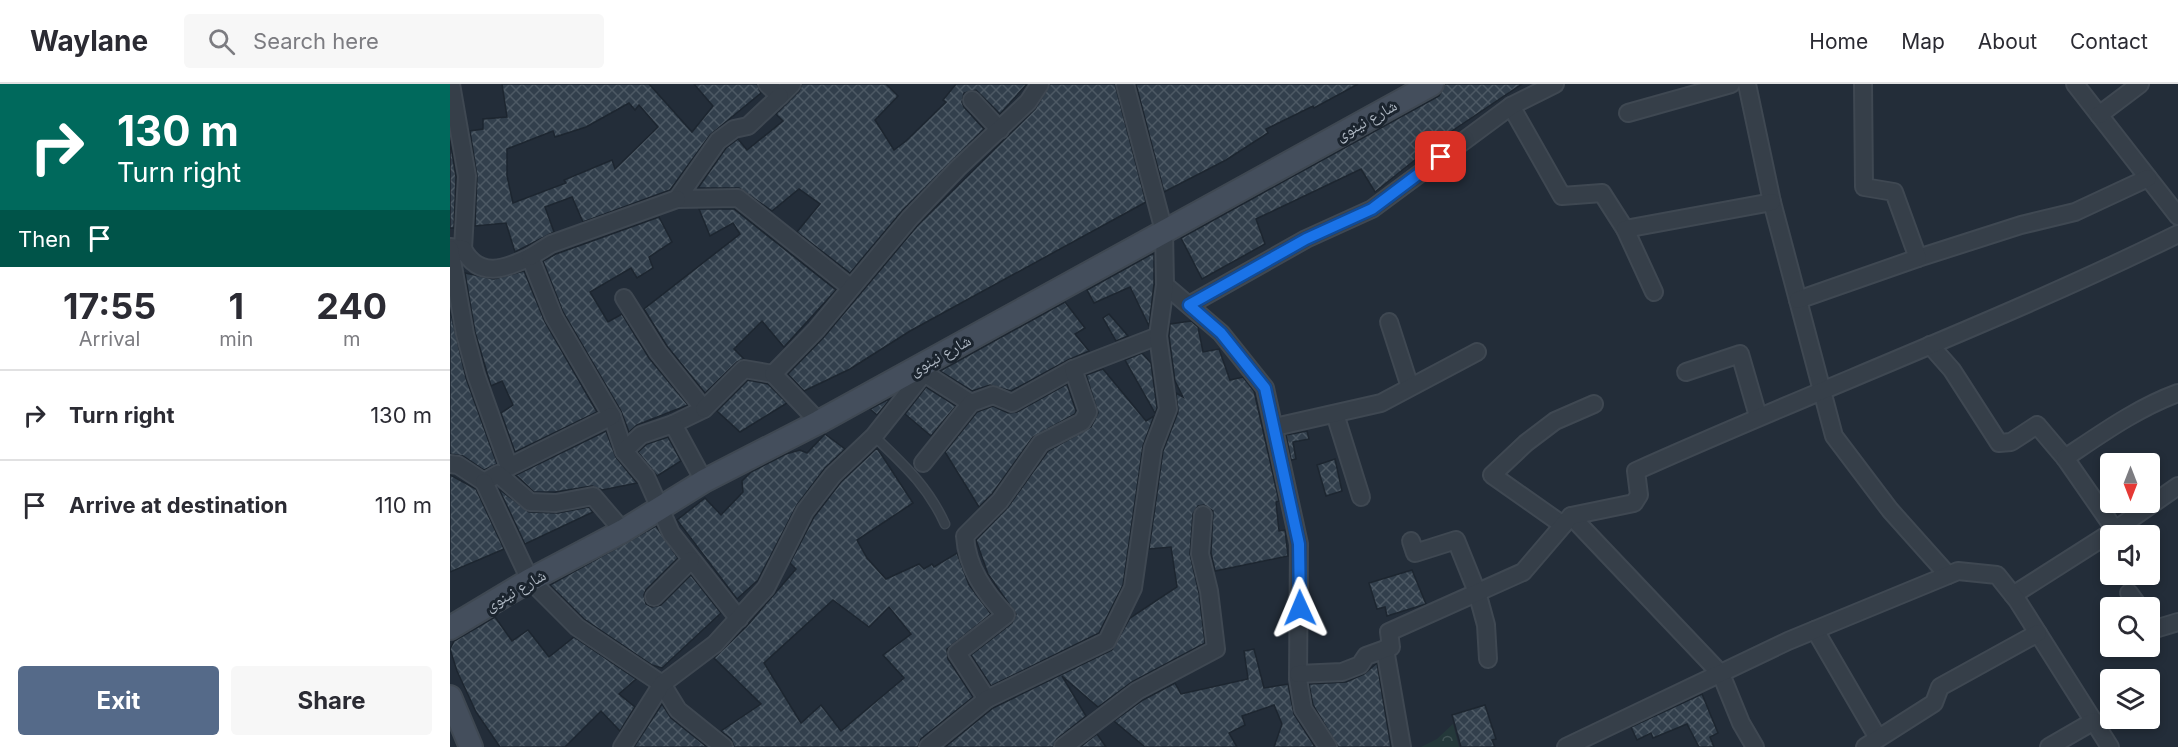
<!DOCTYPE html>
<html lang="en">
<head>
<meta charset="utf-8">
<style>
  :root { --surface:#fff; --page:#f7f7f7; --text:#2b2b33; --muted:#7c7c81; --line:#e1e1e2; --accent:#556a89 }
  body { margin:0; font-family:Inter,"Noto Naskh Arabic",sans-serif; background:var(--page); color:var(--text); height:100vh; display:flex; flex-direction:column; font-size:22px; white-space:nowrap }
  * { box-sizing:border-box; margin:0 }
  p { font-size:20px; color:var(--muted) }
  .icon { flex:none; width:33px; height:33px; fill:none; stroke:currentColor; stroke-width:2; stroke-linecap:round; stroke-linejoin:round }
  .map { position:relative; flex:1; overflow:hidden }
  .sheet { display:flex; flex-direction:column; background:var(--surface); width:450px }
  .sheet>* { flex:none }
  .banner { background:#00695c; color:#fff; overflow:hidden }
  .needle { width:39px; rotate:180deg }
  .controls { position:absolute; left:1650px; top:369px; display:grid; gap:12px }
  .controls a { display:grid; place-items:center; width:60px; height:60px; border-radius:6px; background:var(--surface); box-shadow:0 3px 9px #0003; font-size:30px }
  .pin { position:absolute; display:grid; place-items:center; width:51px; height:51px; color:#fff; margin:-26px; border-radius:12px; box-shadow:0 3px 9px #0006 }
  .me { position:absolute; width:66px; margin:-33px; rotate:359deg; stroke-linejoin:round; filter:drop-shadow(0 0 4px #0008) }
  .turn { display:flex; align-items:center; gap:21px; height:126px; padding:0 18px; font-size:27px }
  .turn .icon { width:78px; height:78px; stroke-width:2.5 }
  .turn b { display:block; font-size:42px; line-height:51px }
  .then { display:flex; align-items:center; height:57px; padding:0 18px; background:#0003; gap:12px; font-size:22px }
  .eta { display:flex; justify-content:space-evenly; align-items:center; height:102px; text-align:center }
  .eta b { font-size:36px; font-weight:700; line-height:42px }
  .button { display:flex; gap:12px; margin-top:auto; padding:12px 18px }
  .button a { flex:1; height:69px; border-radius:6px; background:var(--accent); color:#fff; font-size:24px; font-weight:700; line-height:69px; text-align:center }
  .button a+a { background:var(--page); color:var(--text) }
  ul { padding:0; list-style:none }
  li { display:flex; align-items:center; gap:18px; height:90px; padding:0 18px; border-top:2px solid var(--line) }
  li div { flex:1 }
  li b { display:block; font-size:22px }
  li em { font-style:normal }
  header { display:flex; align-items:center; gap:36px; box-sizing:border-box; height:84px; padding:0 30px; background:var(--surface); border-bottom:2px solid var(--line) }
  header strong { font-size:28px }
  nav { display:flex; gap:33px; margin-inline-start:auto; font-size:21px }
  .search { width:420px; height:54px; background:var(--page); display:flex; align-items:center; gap:15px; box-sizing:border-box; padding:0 21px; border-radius:6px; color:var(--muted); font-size:22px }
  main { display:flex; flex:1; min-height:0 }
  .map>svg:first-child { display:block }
  .park { fill:url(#park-crowns) }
  .building { fill:url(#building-cross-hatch); stroke:#1d2630; stroke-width:1.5; fill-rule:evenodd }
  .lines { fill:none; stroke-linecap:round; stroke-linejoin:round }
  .service-casing { stroke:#3f4852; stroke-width:11 }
  .minor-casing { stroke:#3f4852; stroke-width:20 }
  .secondary-casing { stroke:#3f4852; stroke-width:26 }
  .service { stroke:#363f49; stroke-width:8 }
  .minor { stroke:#363f49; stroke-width:16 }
  .secondary { stroke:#444e5c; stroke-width:22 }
  .route-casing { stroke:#114b97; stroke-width:15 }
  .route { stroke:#1a73e8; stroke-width:10 }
  .labels { text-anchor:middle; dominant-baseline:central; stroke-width:6; stroke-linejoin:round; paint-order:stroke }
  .street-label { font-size:16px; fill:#b1bac5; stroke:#1b242e }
</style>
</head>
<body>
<header>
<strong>Waylane</strong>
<div class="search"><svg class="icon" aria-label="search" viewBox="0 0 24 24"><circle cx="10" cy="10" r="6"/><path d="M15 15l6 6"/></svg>Search here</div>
<nav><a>Home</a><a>Map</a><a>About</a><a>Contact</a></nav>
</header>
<main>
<section class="sheet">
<div class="banner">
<div class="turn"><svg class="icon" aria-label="right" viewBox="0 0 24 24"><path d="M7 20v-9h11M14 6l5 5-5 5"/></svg><div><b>130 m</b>Turn right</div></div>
<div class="then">Then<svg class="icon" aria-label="arrive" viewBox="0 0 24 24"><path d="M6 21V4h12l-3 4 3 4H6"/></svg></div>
</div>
<div class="eta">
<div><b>17:55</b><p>Arrival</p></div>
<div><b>1</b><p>min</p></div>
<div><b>240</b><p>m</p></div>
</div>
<ul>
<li><svg class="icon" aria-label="right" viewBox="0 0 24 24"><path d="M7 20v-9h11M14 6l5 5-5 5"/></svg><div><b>Turn right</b></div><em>130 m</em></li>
<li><svg class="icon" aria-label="arrive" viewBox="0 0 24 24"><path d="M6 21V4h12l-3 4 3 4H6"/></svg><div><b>Arrive at destination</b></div><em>110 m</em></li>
</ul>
<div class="button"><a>Exit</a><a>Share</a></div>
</section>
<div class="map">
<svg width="1728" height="663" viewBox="0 0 1728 663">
  <defs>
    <pattern id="park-crowns" width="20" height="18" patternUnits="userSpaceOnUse" patternTransform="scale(1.5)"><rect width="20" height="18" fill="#24383a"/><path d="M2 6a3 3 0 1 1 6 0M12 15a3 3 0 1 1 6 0" fill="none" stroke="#415355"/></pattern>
    <pattern id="building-cross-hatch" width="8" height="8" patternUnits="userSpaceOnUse" patternTransform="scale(1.5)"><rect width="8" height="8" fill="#323f4c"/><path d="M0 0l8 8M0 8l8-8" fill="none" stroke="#4d5964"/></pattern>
  </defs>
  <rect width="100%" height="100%" fill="#232d39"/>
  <path class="park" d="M1003,640L1009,663H971L987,655Z"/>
  <g class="building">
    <path d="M52,0H199L242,48L263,22L244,0H307L311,9L260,51L220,106L133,138L122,113L95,123L104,148L65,168L56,139L25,142L27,92L20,47L33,45V35L57,33ZM179,19L185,26L189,21L208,43L165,85L162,76L114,96L116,99L63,119L57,92V65L103,47L105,53L136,43Z"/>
    <path d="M352,0H436L448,12L425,36L444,66L456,57L496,18L493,16L506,0H577L550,30L526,6L514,9L512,18L514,23L534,45L452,127L400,189L347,148L370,120L349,105L322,127L289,104H248L276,64L288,55L297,66L333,37L326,30L349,7Z"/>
    <path d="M600,0H665L696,118L460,247L400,285L354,307L338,290L374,253L468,141L585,25Z"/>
    <path d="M686,0H908L864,24L863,22L816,45L818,49L776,76L714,108Z"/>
    <path d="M995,0H1072L996,51L925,108L911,85L806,135L815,160L752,195L731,154L989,12Z"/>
    <path d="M0,56L6,93L4,144H0Z"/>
    <path d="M249,125H284L386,206L334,263L312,237L284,265L294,275L287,278L255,309L217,262L194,225L290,150L283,139L260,152Z"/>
    <path d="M209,133L222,158L199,173L203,184L187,194L181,184L140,208L158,238L172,230L199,274L238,321L187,341L179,348L171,327L113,228L93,177L106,170Z"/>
    <path d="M704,169V200L699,242L680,203L644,219L637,206Z"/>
    <path d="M74,187L95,238L147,328L65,368L51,329L63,321L52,297L41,302L25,248L15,189L44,195Z"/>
    <path d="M615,218L635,244L625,250L639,267L618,276L561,307L540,301L522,307L490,287Z"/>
    <path d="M0,225L16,294L47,380L34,386L13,372L0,370Z"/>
    <path d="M659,230L678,252L666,257L653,234Z"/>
    <path d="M741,237L748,243L753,268L769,265L780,296L793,293L804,307L829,417L826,418L829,447L835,446L838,472L765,487L761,469L763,427L754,421L748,422L743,430L740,470L749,509L755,559L682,598L648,623L612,592L636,632L607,655L603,663H495L543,624L662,566L680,534L727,503L721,463L699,465L713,367L728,328L726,309L733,313L725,297L719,252L720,240Z"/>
    <path d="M692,269L701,279L707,324L705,329L675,276Z"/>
    <path d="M653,285L696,337L704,332L693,362L673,501L649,549L541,602L521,571L562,539L566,530L538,490L526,456L558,423L598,367L641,343L648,329L636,291Z"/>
    <path d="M298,296L318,300L337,319L290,348L267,327Z"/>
    <path d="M617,300L626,327L625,330L583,353L542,410L529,423L495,368L527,328L543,322L558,329L567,328Z"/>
    <path d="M476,303L506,322L481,352L455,330Z"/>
    <path d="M441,314L427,331L420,325Z"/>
    <path d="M156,347L166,373L187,399L152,406L142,402L105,408H84L66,391Z"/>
    <path d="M857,347L859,355L843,358L846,375L841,376L836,351Z"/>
    <path d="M375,350L395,365L375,384L347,421L308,496L287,515L227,436L255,414L271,431L293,408L292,397L301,388L336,370L350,366L357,369Z"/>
    <path d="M218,353L231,377L207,392L188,368L197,360Z"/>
    <path d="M427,364L463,419L407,456L417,474L436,495L469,480L474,485L482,480L484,483L507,469L519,501L541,530L497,565L498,575L523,613L471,655L468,663H284L281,655L271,647L311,620L264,574L296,543L346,485L340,479L364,433L391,398ZM383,516L419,543L439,523L461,550L433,571L454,594L391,647L371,621L351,639L314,579Z"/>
    <path d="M885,375L892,407L876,412L867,381Z"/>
    <path d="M0,391L26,405L54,465L0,488Z"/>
    <path d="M49,405L79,428L108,429L139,423L143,428L75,460Z"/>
    <path d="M206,442L228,474L196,506L194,511L196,520L202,523L211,521L241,491L271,529L212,584L202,581L134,535L100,501Z"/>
    <path d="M962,486L976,520L937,532L935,523L927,525L919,499Z"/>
    <path d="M45,533L62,557L78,546L99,573L124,553L186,595L169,610L185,623L170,647L151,627L115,663H50L26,628L7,587L0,565L4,557Z"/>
    <path d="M804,565L814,604L838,600L844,630L865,663H824L832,640L824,621L792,632L795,641L779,649L787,663H695L664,637L693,616L725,599L731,610L798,595L794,567Z"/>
    <path d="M927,579L941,663H888L863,621L859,600L896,598L914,590Z"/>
    <path d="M1252,610L1268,649L1260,653L1264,663H1249L1237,640L1203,654L1201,649L1187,656L1181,643Z"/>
    <path d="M212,620L221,634L257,663H184Z"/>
    <path d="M1035,621L1046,655L1042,656L1045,663H1011L1002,631Z"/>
    <path d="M647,650L656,663H630Z"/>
  </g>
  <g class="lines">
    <defs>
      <path id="service" d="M424,352C453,380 478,402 495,440"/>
      <g id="minor">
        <path d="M1,0L17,92L13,165"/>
        <path d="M317,0L330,12L342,0"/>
        <path d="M1297,0L1322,118L1384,352L1440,426L1498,491"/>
        <path d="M1625,0L1728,132"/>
        <path d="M330,12L298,42L284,45L268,57L227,115L288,114L400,203"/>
        <path d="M522,16L550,46"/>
        <path d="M1061,22L1112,112L1152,109L1175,145"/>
        <path d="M1178,29L1281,0"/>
        <path d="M1649,31L1690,0"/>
        <path d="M0,163L13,165C29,195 55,185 80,173L104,233L162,332L174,367"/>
        <path d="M0,165L15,250L26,291L59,383L162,332"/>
        <path d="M80,173L101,160L227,115"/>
        <path d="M1468,174L1571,141L1625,128L1698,94"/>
        <path d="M715,201L771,249L815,304L849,460L848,595L853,625L878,663"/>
        <path d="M1204,208L1175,145L1322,118"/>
        <path d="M174,214L208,268L254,325L223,340"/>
        <path d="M1348,216L1468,174L1444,108L1414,103L1413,0"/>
        <path d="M739,221L856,155L922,125L1061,22L1105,0"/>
        <path d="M939,238L960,303"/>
        <path d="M1480,261L1502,286L1549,359L1561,358L1587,341L1615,374"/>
        <path d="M474,279V289L521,319"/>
        <path d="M1236,288L1290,270L1308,332"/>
        <path d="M254,325L294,285L323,290"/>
        <path d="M885,330L911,413"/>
        <path d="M369,338L323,290L366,246L460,134L508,84L578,18L590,0"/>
        <path d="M825,343L931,319L1027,268"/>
        <path d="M473,379L521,319L543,311L562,319L623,285"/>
        <path d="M0,380L8,381L34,398L48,390L80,418L106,419L143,412L173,447"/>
        <path d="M254,397L223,340L191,351L174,367L196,393L221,449L289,535"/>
        <path d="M34,398L80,496L127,543L212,600L228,626L274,663"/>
        <path d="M1121,432L1271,590L1291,639L1305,663"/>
        <path d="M1113,441L1042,391L1076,359L1105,337L1144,320"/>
        <path d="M1665,446L1728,402"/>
        <path d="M961,457L965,469L1006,456L1027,508L1036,541L1038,575"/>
        <path d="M1679,509L1690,524"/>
        <path d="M1563,511L1665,446L1615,374C1651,350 1687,324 1728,309"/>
        <path d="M204,513L241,476"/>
        <path d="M1700,537L1705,545L1728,538"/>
        <path d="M1365,546L1428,654"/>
        <path d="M935,565L952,663"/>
        <path d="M848,590L892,588L910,581L916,572L941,563L939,548L1073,488L1121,432L1184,419L1189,411L1186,387C1366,306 1551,237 1728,150"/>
        <path d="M537,615L507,569L556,531C535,509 517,484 515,452L550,417L591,359L632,338L638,328L623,285L708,252"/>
        <path d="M172,663L212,600L265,560L316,504L355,427L383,391L424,352L474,289"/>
        <path d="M478,663L537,615L657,557L683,504L703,364L718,325L708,252L715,201L714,147L675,0"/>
        <path d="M613,663L687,607L766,565L759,507L750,470L753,431"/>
        <path d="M1116,663L1338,557L1508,487L1547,491L1567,516L1660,663"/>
        <path d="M1415,663L1484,619L1490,603L1588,549"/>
        <path d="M1599,663L1644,637"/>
      </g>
      <g id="secondary">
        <path d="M0,544L80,496L173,447L254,397L369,338L982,0"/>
        <path d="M0,613L21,663"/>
      </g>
    </defs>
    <use href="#service" class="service-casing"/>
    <use href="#minor" class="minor-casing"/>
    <use href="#secondary" class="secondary-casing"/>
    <use href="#service" class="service"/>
    <use href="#minor" class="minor"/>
    <use href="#secondary" class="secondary"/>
  </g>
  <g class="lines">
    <defs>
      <path id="route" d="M850,524L849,460L815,304L771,249L739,221L856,155L922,125L991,73"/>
    </defs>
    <use href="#route" class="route-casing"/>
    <use href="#route" class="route"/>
  </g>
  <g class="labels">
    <g class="street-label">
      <text transform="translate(916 36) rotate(-29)">شارع نينوى</text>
      <text transform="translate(490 271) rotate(-29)">شارع نينوى</text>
      <text transform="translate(65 506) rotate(-30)">شارع نينوى</text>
    </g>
  </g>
</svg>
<div class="controls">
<a><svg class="needle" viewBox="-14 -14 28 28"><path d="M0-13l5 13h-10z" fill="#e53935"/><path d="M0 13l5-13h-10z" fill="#7c7c81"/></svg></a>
<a><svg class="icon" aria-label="sound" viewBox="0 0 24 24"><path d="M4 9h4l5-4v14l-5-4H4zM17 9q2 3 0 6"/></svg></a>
<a><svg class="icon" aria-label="search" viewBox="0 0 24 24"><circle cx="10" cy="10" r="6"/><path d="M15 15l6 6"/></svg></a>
<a><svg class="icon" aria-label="layers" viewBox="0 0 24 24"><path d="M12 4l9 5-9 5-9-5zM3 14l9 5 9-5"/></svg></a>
</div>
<div class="pin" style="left:991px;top:73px;background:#d93025"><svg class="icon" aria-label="arrive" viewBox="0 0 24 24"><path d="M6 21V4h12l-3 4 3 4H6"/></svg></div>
<svg class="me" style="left:850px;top:524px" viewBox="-20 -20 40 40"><path d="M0-17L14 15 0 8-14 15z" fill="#1a73e8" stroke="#fff" stroke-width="4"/></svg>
</div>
</main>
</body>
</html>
